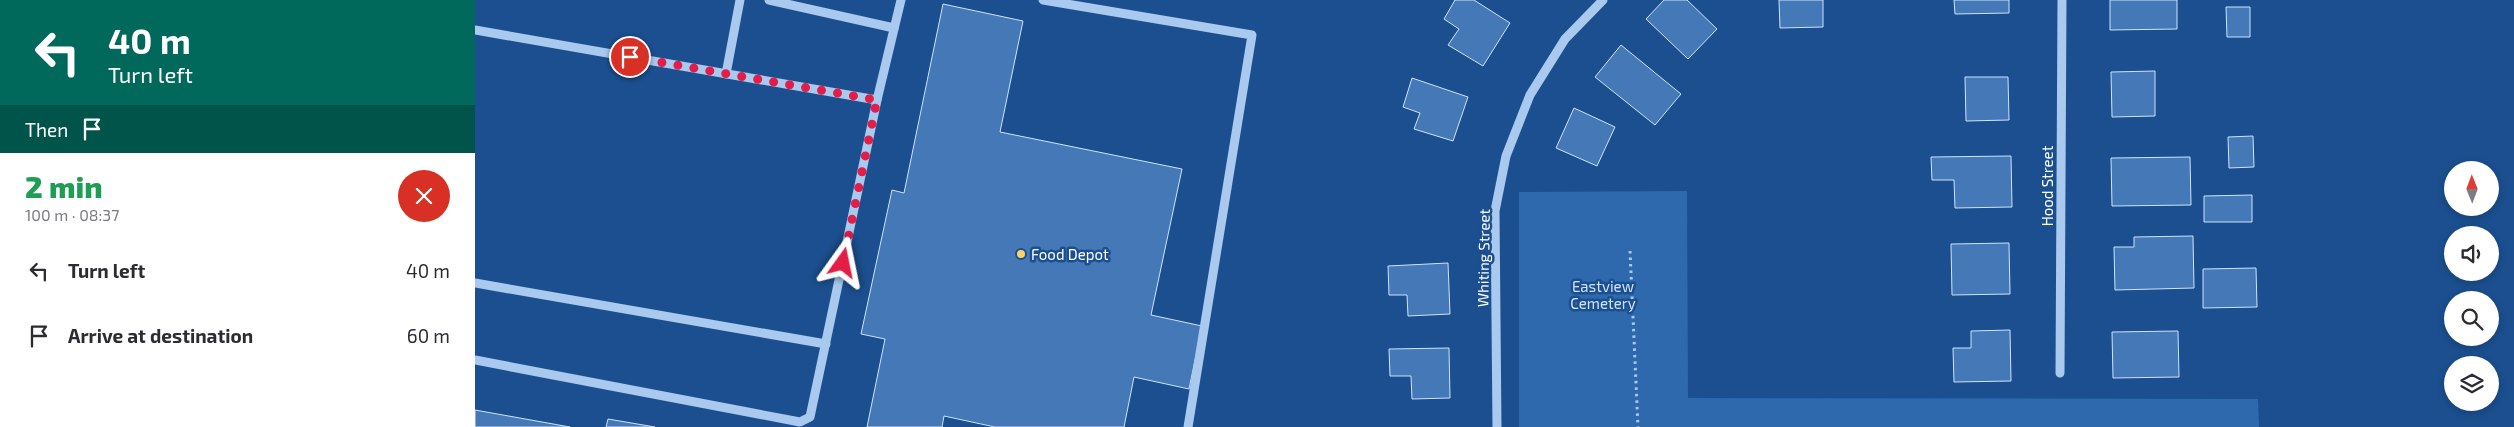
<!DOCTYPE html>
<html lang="en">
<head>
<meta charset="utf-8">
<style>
  :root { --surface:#fff; --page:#f2f2f3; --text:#2b2b33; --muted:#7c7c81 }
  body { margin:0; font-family:"Exo 2",sans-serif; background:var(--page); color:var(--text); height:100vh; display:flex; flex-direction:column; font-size:19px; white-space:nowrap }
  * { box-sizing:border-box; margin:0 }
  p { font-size:16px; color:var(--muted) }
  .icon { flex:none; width:28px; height:28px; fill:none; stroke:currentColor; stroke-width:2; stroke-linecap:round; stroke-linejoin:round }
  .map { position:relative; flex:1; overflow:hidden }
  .details { display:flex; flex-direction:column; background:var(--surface); width:475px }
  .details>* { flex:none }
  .guide { background:#00695c; color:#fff; overflow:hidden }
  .needle { width:32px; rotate:359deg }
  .buttons { position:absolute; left:1969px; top:161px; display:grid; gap:10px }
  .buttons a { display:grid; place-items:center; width:55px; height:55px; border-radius:50%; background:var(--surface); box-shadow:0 2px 8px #0003; font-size:25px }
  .pin { position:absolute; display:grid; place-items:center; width:42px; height:42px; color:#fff; margin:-21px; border:2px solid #fff; border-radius:50%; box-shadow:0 1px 5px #0007 }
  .me { position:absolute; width:55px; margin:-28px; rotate:12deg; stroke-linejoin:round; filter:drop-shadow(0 0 4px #0008) }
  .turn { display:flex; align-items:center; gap:18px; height:105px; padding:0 25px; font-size:22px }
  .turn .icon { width:65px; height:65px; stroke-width:2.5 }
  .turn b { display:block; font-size:35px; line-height:42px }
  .then { display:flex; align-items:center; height:48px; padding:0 25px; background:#0003; gap:10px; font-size:19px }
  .round { display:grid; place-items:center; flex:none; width:52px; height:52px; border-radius:26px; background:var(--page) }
  .overview { display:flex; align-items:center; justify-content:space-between; height:85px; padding:0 25px }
  h1 { font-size:30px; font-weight:800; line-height:38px; color:#1e9e55 }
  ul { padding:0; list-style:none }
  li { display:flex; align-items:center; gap:15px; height:65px; padding:0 25px }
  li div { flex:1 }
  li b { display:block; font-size:19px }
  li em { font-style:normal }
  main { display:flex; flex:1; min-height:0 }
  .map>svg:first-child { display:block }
  .green { fill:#2e69ad }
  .building { fill:#4478b7; stroke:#cfe3fa }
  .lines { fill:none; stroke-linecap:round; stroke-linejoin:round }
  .path { stroke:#a9c9ee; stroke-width:3; stroke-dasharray:2.5 4; stroke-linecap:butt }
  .minor { stroke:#a9c9ee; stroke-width:9 }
  .route { stroke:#e11d48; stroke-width:9; stroke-dasharray:0 16.2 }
  .poi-dot { fill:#ffd166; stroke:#1b4f8f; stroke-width:2 }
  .labels { text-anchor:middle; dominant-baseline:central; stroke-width:5; stroke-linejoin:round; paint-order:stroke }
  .street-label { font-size:15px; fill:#fff; stroke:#1b4f8f }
  .poi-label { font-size:15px; fill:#fff; stroke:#1b4f8f; text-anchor:start }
  .park-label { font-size:15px; fill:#cfe3fa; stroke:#1b4f8f }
</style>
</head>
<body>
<main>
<section class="details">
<div class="guide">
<div class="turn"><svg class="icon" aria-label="left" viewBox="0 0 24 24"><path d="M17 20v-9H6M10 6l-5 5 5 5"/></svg><div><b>40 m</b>Turn left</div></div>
<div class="then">Then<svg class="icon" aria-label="arrive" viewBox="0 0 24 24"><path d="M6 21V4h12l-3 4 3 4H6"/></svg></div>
</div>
<div class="overview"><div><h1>2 min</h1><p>100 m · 08:37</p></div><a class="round" style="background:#d93025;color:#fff"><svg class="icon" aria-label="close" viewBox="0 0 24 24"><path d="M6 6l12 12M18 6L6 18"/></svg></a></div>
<ul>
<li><svg class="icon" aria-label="left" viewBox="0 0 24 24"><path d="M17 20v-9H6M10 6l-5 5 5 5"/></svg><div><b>Turn left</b></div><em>40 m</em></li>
<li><svg class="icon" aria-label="arrive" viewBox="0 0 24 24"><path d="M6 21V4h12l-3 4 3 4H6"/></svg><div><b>Arrive at destination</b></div><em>60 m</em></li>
</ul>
</section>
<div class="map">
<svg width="2039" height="427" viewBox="0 0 2039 427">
  <rect width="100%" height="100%" fill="#1b4f8f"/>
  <path class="green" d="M1212,191L1213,398L1783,399L1784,427H1044V192Z"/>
  <g class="building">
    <path d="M980,0H999L1035,23L1008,66L973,45L984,29L969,19Z"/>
    <path d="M1189,0H1212L1242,29L1213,59L1171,19Z"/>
    <path d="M1304,0H1348V27L1305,28Z"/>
    <path d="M1479,0H1534V13L1480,14Z"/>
    <path d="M1635,0H1702V29L1635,30Z"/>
    <path d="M468,4L548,21L525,132L707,169L676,315L727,326L714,389L659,377L649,427H520L469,416L467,427H392L410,339L386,334L417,190L429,193Z"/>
    <path d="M1751,7H1775V37H1752Z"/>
    <path d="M1146,45L1206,94L1180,125L1120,77Z"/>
    <path d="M1680,71V116L1637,117L1636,72Z"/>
    <path d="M1490,77H1533L1534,120L1491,121Z"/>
    <path d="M937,78L993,97L978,141L939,129L945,113L928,107Z"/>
    <path d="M1099,108L1140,127L1122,166L1081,148Z"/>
    <path d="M1778,136L1779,167L1754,168L1753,137Z"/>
    <path d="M1536,156L1537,207L1480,208L1479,180H1457L1456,157Z"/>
    <path d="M1715,157L1716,205L1637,206L1636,158Z"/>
    <path d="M1777,195V222H1729V196Z"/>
    <path d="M1718,236L1719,288L1640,290L1639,247H1659V237Z"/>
    <path d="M1534,243L1535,294L1477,295L1476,244Z"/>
    <path d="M973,263L975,314L933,316L932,295H914L913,266Z"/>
    <path d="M1781,268L1782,307L1728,308V269Z"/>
    <path d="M1535,330L1536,381L1479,382L1478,348H1496V331Z"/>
    <path d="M1703,331L1704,377L1638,378L1637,332Z"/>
    <path d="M974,348L975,398L937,399L936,376H915L914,349Z"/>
    <path d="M0,410L95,427H0Z"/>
    <path d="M133,419L180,427H131Z"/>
  </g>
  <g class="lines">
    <path class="path" d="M1155,251L1163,427"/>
    <g class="minor">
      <path d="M294,0L419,28"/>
      <path d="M568,0L777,35L713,427"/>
      <path d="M0,30L402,100"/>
      <path d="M251,74L265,0"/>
      <path d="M0,283L351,344"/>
      <path d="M0,360L325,422L335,417L402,100L426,0"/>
      <path d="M1585,373L1587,0"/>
      <path d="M1022,427L1020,211L1031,156L1055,95L1090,39L1128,0"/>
    </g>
  </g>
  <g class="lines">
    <path class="route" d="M155,57L402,100L368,263"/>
  </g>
  <circle class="poi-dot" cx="546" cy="254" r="5"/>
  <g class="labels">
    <g class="street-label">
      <text transform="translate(1572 186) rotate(-90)">Hood Street</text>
      <text transform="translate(1008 258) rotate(-89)">Whiting Street</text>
    </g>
    <g class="poi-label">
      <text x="556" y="254">Food Depot</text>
    </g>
    <g class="park-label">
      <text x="1128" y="286">Eastview<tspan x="1128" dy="17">Cemetery</tspan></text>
    </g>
  </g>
</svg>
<div class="buttons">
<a><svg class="needle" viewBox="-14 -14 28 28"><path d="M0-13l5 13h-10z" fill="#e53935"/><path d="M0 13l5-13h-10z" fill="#7c7c81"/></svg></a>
<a><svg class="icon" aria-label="sound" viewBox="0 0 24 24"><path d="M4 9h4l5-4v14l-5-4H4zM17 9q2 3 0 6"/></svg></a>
<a><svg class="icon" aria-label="search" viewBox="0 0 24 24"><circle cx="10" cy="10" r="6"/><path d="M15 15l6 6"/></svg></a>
<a><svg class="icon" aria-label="layers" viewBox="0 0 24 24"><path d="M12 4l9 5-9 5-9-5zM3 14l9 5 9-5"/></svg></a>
</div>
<div class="pin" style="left:155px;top:57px;background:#d93025"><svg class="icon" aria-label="arrive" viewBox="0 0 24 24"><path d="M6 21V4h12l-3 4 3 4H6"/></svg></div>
<svg class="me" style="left:368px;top:263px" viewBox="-20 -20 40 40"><path d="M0-17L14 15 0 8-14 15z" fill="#e11d48" stroke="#fff" stroke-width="4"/></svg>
</div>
</main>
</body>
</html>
